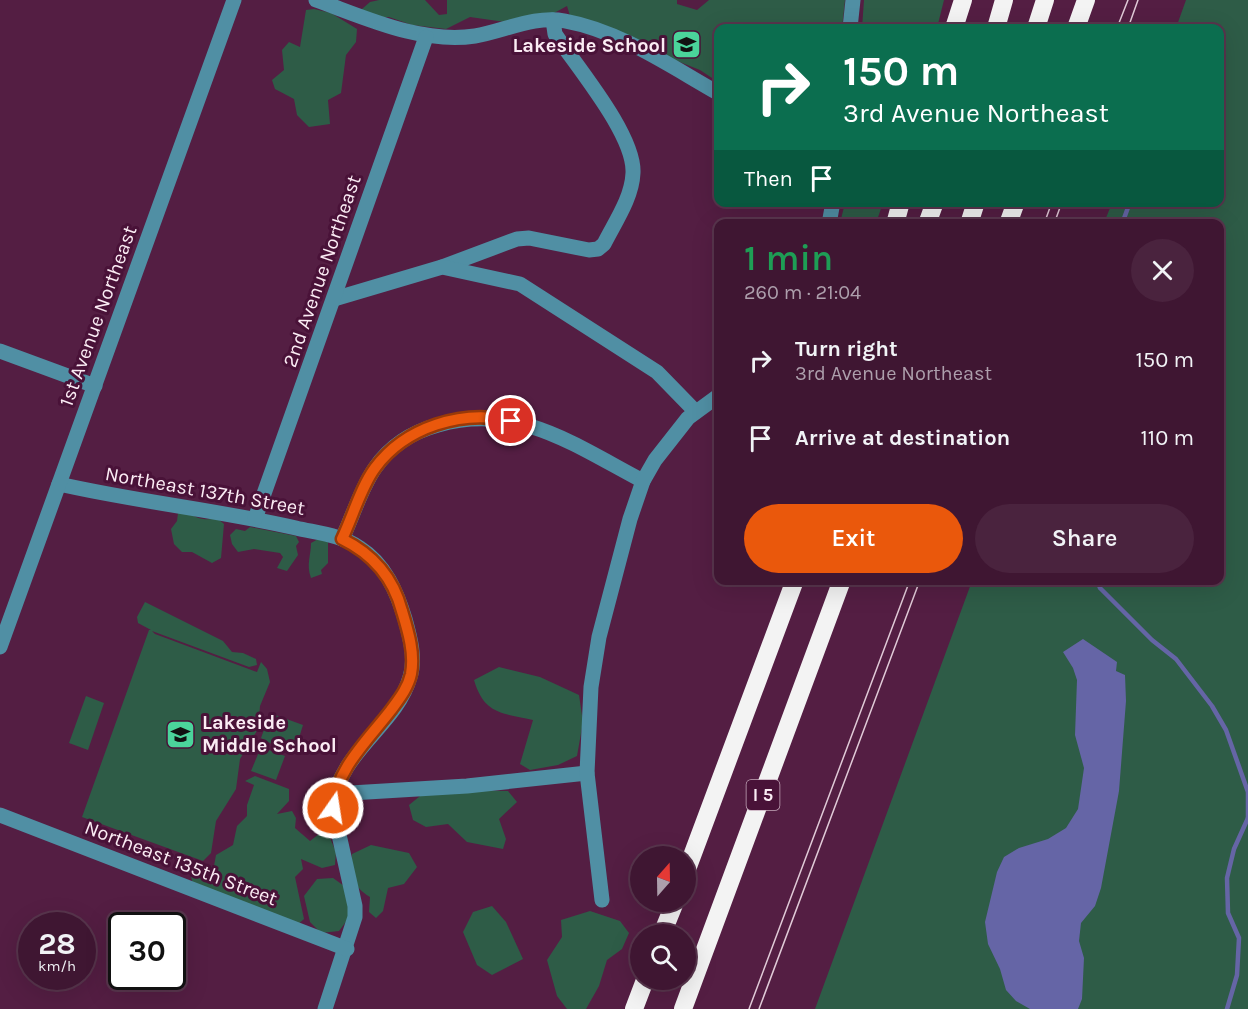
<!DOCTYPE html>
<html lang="en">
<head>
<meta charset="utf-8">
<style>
  :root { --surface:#3f1632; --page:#4a233e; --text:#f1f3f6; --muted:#ad9fac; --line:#58354d; --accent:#ea580c }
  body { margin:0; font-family:Karla,sans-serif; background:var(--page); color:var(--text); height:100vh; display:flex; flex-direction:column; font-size:22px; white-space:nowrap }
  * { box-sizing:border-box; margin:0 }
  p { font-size:20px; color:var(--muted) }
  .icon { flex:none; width:33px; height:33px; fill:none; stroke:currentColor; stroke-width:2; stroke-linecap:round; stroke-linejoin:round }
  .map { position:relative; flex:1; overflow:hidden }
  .sheet { position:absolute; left:714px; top:219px; width:510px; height:366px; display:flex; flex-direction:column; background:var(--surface); border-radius:12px; box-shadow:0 6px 24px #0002,0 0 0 2px var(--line) }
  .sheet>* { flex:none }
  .hud { position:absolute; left:714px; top:24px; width:510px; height:183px; border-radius:12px; box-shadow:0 6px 24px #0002,0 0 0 2px var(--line); background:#0b6e4f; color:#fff; overflow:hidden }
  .needle { width:39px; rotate:20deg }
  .controls { position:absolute; left:630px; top:846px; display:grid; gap:12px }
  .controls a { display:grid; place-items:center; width:66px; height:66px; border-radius:50%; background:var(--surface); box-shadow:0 6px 24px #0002,0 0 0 2px var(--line); font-size:30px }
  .speed { position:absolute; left:18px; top:912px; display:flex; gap:12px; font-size:30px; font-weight:700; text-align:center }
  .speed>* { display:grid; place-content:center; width:78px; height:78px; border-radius:50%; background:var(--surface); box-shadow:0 6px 24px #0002,0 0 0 2px var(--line); line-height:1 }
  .speed small { font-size:15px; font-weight:400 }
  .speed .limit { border:3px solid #111; border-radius:9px; background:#fff; color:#111 }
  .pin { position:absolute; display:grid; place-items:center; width:51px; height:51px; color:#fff; margin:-26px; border:3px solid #fff; border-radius:50%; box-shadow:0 2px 6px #0007 }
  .me { position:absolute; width:66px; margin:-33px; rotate:13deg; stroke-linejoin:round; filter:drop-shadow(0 0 4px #0008) }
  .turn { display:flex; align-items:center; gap:21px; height:126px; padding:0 30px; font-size:27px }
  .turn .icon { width:78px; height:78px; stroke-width:2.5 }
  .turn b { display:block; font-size:42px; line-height:51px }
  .then { display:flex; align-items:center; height:57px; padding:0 30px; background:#0003; gap:12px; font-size:22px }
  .round { display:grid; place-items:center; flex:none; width:63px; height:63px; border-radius:32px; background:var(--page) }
  .head { display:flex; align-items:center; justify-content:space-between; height:102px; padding:0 30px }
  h1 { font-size:36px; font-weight:600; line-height:45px; color:#1e9e55 }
  .action { display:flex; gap:12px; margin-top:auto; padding:12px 30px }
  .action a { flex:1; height:69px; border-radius:36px; background:var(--accent); color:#fff; font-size:24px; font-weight:600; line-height:69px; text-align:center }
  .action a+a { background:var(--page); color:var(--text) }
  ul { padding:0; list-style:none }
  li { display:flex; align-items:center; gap:18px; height:78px; padding:0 30px }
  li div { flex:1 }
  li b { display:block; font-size:22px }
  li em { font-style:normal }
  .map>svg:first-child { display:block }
  .green { fill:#2e5c47 }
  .water { fill:#6565a6 }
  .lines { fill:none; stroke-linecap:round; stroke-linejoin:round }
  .stream { stroke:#6565a6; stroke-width:4.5 }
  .minor { stroke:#508fa4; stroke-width:15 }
  .highway { stroke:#f3f3f3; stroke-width:18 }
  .tram { stroke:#e0cad7; stroke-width:1.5 }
  .route-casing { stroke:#983908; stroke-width:15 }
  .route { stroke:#ea580c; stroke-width:10 }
  .labels { text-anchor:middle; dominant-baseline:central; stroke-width:6; stroke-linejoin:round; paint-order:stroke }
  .shield { fill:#491238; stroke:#c6abbc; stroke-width:1.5 }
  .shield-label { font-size:18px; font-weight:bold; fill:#fbecf4 }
  .poi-label { font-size:20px; font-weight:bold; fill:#fbecf4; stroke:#491238; text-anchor:end }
  .street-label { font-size:20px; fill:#fbecf4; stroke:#491238 }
</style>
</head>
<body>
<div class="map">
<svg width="1248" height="1009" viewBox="0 0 1248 1009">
  <rect width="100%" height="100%" fill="#541e43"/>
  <g class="green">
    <path d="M379,0H425L439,15L447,14V0H677V4L697,10L709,0H845L842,28H718V82L700,70L571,19L567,6L554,13L505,22L470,17L446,29L412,25L389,17L376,18L362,13V9L370,2Z"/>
    <path d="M864,0H944L937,28H862Z"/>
    <path d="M1186,0H1248V1009H815L972,581L1220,580V224L1104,223L1112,203L1220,202V28H1176Z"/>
    <path d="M314,9L331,13L357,29L356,42L346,55L341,93L328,100L330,124L309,127L297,115L294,99L275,89L272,80L284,70L282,50L289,42L300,47L306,10Z"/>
    <path d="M845,203V202L883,203L876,223H840Z"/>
    <path d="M186,511C196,519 206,521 217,518L224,524L221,558L212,563L192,552H182L174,544L171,529L177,521L178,513Z"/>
    <path d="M250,527L296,536L299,542L296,546L298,555L287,571L277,568L283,557L280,553L254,549L238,552L232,544L230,535L236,529L245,531Z"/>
    <path d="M320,538L328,542V563L321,570L322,574L311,578C306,564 311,556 311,543Z"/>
    <path d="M145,602L223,641L232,652L243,653L256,659L257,665L249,667L152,631L155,634L257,672L261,662L267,669L270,682L260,706L258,729L240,759L236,789L216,821L211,853L203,861L82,817L149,630H151L138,623L137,617Z"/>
    <path d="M499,667L540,677L579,695L583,722L577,756L558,765L530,770L520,764L533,720C501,713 484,714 474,680Z"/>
    <path d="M86,696L104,703L88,750L69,743Z"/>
    <path d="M270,713L303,725L295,751L277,747L261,738Z"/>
    <path d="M261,747L285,756L276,780L251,771Z"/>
    <path d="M255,776L289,789V801L277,814L292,811L296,818L295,828L310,841L319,834L330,838L336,852L335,865L322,868L301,859L303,869L295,877L304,919L296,926L193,884L191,877L194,868L214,866L216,855L233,845L237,826L247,816V805L254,785L245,781Z"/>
    <path d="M459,790L508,791L517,802L499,819L506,839L503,849L467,842L448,824L426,827L413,820L409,805L425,792Z"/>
    <path d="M371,845L409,853L417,867L404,884L388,888L383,911L376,918L369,912L370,897C352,886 350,874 352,854Z"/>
    <path d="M333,878L347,888L351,915L339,931L321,933L310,922L304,896L317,879Z"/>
    <path d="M492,906L506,922L523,959L492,975L477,965L463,932L473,912Z"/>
    <path d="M590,911L620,921L629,933L622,949L607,960L599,986L586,1009H567L557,996L547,960L562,937L561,920Z"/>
  </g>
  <path class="water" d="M1083,639L1117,662L1116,671L1125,675L1126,701L1119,791L1101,888L1095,906L1081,923L1079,941L1084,958L1082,999L1078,1009H1030L1016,1001L1006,990L1000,969L988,944L985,922L997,872L1004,857L1019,848L1048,839L1066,828L1078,809L1084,768L1075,735L1077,680L1073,668L1063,652Z"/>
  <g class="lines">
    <g class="stream">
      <path d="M1122,224L1130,202"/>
      <path d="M1097,580L1100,588L1152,640L1176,659L1212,706L1226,730L1248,792V818"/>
      <path d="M1227,1009L1237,975L1239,938L1228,913L1227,878L1234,849L1248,818"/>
    </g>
    <g class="minor">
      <path d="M316,0C366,18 421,44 475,36C505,31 534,15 565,21C620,31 670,66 718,93"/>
      <path d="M850,28L853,0"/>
      <path d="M829,224L833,202"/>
      <path d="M442,267L517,239L529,238L589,250L598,249L604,244C615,222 632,198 633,173C635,135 577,67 555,34L553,20"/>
      <path d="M334,299L442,267L520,284L657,372L695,411"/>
      <path d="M0,351L95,386"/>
      <path d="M59,484C138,502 218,510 296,528C317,533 342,535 360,548C385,564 397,592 405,619C410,637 416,659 410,677C396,727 337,752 333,808L355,906V917L325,1009"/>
      <path d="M255,519L426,37"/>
      <path d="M342,539C353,516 361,488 375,468C390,446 412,432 438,425C517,402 576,446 643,481"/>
      <path d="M0,647L234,0"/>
      <path d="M334,794L467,786L587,773"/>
      <path d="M0,815L347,949"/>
      <path d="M602,900L587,773L591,687L599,637L630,519L643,481L655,460L688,418L718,396"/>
    </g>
    <g class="highway">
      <path d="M954,28L963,0"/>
      <path d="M996,28L1004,0"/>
      <path d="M1036,28L1045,0"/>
      <path d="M1076,28L1086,0"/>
      <path d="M895,224L901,202"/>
      <path d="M927,224L935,202"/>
      <path d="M969,224L976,202"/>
      <path d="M1008,224L1016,202"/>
      <path d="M686,872L795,580"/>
      <path d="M662,934L675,902"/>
      <path d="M634,1009L645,980"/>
      <path d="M683,1009L842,580"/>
    </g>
    <g class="tram">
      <path d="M1117,28L1128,0"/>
      <path d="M1128,28L1138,0"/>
      <path d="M1044,224L1052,202"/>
      <path d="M1054,224L1062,202"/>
      <path d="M749,1009L910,580"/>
      <path d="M759,1009L920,580"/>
    </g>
  </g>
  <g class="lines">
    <defs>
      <path id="route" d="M333,808C336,769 368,740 391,710C399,699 408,688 411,674C415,653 408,631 402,611C393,577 373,554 342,539C353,516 361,487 375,468C405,427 463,409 511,421"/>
    </defs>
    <use href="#route" class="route-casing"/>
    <use href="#route" class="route"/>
  </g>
  <defs>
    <symbol id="school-square" viewBox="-11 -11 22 22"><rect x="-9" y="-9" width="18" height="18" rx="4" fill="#4bd49b" stroke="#491238"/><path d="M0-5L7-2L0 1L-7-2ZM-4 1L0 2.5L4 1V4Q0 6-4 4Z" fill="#111"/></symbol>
  </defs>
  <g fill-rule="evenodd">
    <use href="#school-square" x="670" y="28" width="33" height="33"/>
    <use href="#school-square" x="164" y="718" width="33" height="33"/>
  </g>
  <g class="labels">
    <rect class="shield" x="746.5" y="780" width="33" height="30" rx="4.5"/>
    <g class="shield-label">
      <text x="763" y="795">I 5</text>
    </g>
    <g class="poi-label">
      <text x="666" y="45">Lakeside School</text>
      <text x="202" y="722" text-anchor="start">Lakeside<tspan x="202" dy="23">Middle School</tspan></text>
    </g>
    <g class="street-label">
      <text transform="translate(322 271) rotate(-71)">2nd Avenue Northeast</text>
      <text transform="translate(98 316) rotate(-70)">1st Avenue Northeast</text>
      <text transform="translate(205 491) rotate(10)">Northeast 137th Street</text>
      <text transform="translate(181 863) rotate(21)">Northeast 135th Street</text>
    </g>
  </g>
</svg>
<div class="controls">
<a><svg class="needle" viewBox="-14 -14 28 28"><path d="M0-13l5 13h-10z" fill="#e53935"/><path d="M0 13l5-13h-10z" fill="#ad9fac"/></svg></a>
<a><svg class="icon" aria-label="search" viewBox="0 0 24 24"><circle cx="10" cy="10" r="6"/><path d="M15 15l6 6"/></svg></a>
</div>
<div class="speed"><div>28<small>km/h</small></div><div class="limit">30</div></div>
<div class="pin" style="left:511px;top:421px;background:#d93025"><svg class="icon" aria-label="arrive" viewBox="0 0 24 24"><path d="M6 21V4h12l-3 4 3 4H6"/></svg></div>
<svg class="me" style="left:333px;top:808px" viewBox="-20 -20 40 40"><circle r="17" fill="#ea580c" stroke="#fff" stroke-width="3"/><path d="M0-11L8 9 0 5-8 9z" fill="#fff"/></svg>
<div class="hud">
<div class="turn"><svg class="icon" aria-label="right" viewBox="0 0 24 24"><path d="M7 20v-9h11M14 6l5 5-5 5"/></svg><div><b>150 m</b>3rd Avenue Northeast</div></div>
<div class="then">Then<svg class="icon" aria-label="arrive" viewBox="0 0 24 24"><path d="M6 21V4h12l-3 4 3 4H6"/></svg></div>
</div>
<section class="sheet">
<div class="head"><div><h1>1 min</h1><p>260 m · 21:04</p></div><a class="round"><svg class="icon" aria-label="close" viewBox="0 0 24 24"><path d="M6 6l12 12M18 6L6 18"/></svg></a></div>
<ul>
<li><svg class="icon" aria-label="right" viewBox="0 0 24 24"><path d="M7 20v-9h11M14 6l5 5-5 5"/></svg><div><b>Turn right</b><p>3rd Avenue Northeast</p></div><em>150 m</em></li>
<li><svg class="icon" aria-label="arrive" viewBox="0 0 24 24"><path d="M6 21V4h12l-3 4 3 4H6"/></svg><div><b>Arrive at destination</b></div><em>110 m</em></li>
</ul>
<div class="action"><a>Exit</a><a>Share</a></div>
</section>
</div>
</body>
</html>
